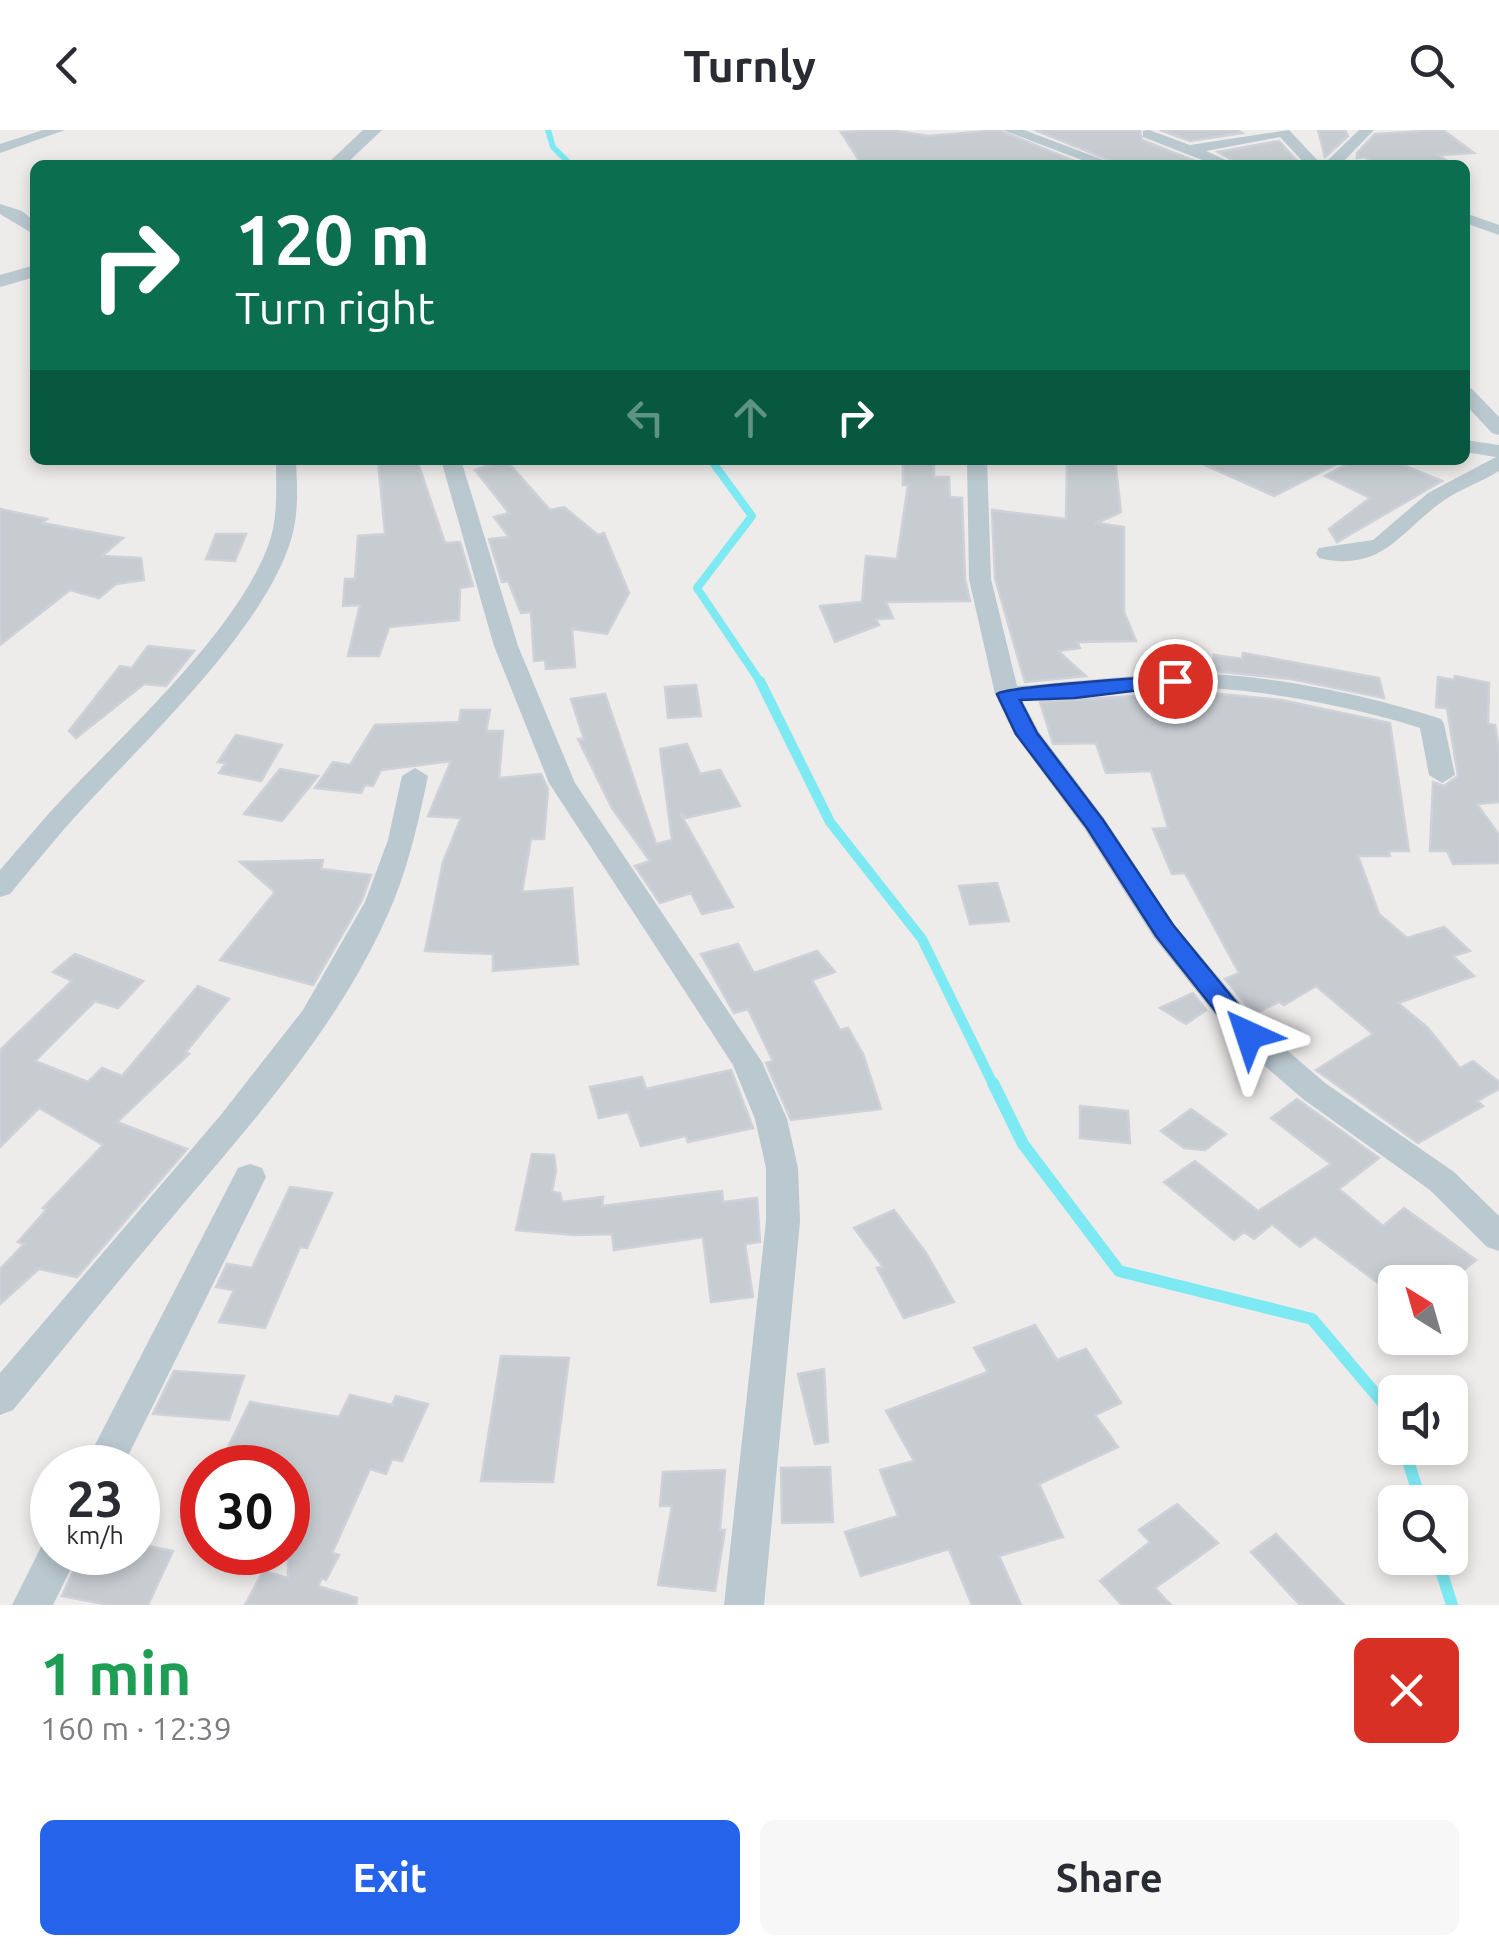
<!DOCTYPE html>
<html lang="en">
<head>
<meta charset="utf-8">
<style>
  :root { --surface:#fff; --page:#f7f7f7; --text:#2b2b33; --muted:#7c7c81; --accent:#2563eb }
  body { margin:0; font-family:Ubuntu,sans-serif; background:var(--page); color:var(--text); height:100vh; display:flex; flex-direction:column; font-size:38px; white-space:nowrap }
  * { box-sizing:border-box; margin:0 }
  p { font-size:32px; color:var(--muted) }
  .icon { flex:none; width:55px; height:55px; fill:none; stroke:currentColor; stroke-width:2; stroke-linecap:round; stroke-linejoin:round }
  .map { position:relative; height:1475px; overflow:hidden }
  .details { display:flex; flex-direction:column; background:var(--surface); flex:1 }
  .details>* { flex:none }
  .guide { position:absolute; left:30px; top:30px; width:1440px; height:305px; border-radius:15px; box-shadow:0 5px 15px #0003; background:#0b6e4f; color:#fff; overflow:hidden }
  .needle { width:65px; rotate:323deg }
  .tools { position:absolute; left:1378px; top:1135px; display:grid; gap:20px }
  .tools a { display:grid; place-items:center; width:90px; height:90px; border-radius:15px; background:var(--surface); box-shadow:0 5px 15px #0003; font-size:50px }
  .speed { position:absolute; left:30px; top:1315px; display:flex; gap:20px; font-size:50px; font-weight:700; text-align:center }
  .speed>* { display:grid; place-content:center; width:130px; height:130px; border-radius:50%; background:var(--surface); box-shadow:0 5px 15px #0003; line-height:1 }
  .speed small { font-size:25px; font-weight:400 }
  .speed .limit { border:15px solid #d22; background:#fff; color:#111 }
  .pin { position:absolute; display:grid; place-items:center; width:85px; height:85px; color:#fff; margin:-42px; border:5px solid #fff; border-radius:50%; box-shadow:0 2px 10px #0007 }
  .me { position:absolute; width:110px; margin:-55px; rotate:318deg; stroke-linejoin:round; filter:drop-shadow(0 0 8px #0008) }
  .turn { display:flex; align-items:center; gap:35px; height:210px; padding:0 40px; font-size:45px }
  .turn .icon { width:130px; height:130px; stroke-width:2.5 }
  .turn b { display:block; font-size:70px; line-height:85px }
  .lanes { display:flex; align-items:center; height:95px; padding:0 40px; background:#0003; justify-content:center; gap:50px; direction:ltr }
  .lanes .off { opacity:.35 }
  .round { display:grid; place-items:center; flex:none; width:105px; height:105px; border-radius:15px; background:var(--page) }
  .summary { display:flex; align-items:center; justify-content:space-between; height:170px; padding:0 40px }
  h1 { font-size:60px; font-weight:600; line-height:75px; color:#1e9e55 }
  .button { display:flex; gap:20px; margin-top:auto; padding:20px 40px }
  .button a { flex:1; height:115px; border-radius:15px; background:var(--accent); color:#fff; font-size:40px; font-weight:600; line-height:115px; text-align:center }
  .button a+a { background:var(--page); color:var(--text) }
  header { display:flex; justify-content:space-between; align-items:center; height:130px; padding:0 40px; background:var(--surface); font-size:45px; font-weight:600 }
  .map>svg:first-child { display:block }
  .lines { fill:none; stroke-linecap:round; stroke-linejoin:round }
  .stream-far3 { stroke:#7de9f2; stroke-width:6 }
  .stream-far2 { stroke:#7de9f2; stroke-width:8 }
  .stream-far1 { stroke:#7de9f2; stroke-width:10 }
  .stream { stroke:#7de9f2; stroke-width:12 }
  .building { fill:#c7ccd1; stroke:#ced2d8; stroke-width:2.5 }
  .minor { fill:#bac8cf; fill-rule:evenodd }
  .tertiary { fill:#bac8cf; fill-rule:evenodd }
  .route { fill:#2563eb; stroke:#184099; stroke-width:2.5 }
</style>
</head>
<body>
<header><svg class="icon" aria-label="back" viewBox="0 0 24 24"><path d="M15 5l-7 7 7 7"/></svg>Turnly<svg class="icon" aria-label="search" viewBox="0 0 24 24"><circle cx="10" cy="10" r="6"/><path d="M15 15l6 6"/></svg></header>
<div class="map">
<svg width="1499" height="1475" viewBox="0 0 1499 1475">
  <rect width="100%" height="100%" fill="#eeebeb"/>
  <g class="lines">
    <path class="stream-far3" d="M548,0L553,17L571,35"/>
    <path class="stream-far2" d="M711,330L752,386L697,458L761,553"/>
    <path class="stream-far1" d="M760,551L830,692L922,809L994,956"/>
    <g class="stream">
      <path d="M993,953L1023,1014L1119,1141L1312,1189L1395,1287"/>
      <path d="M1404,1318L1421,1372"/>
      <path d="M1437,1428L1452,1475"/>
    </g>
  </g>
  <g class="building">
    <path d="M891,0L928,6L999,0L1084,35H862L841,2Z"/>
    <path d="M1035,0H1140L1142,10L1205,35H1121Z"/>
    <path d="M1160,0H1237L1242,3L1190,11Z"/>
    <path d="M1318,0H1345L1348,6L1325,27Z"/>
    <path d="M1443,0L1474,23L1438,25L1454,35H1376L1365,27L1357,28V23L1375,4Z"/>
    <path d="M1279,11L1301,35H1240L1218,22Z"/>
    <path d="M378,330H417L445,413L460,412L473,456L460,458L459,490L389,497L379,526H348L360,475L343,476L345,449H355L358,406L385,404Z"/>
    <path d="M506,330L550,380L564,377L598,405L604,403L629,463L607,504L572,499L575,537L546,539L545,530L534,531L531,482L521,483L508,451L502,452L489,409L509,407L494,387L509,383L475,340Z"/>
    <path d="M903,330H934V347H949L950,367L962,368L965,449L970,471L886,472L893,488L876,489L879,495L835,512L820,476L862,472L866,426L897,429L908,355H903Z"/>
    <path d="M1067,330H1115L1121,382L1097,393L1124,397V482L1136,511L1077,512L1080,518L1058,521L1086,546L1025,552L995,448L992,380L1066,389Z"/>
    <path d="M1194,330H1345L1274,366Z"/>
    <path d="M1354,330H1391L1442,351L1337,412L1329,399L1370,368L1325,346Z"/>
    <path d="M0,379L47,389L42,393L123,408L102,426L141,428L144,450L116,454L99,468L70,460L0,515Z"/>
    <path d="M216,404H246L235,431L206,429Z"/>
    <path d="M148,516L194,521L166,556L144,554L76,608L69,601L120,536L132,538Z"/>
    <path d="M1243,523L1379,548L1384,568L1291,549L1212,541L1214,525L1242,529Z"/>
    <path d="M1455,546L1489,553L1488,594L1495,595L1499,620V672L1477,674L1499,705V733L1453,734L1447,721H1430L1433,652L1444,656L1458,646L1447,578L1436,577L1438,547L1454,550Z"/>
    <path d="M696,555L701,586L668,588L665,557Z"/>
    <path d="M1200,562L1281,570L1390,593L1409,721H1388L1390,726H1358L1379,784L1407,808L1444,797L1470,821L1453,826L1474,846L1398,873L1428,898L1460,938L1473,931L1499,952V959L1477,971L1483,976L1418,1013L1316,940L1373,904L1316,856L1284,875L1279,872L1254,884L1225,849L1239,843L1185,743L1172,744L1153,699L1168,698L1151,641L1106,643L1096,613L1053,614L1040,572Z"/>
    <path d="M605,564L656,714L672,710L660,619L687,614L700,644L720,640L740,676L686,688L680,683L733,777L702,784L691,763L660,773L635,736L650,731L612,678L578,609H584L571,569Z"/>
    <path d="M461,580H490L486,601H503L499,648L541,644L548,659L544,709H531L522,762L572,758L578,834L493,841V824L425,821L443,732L461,688L428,686L451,631L381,640L373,656L365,655L361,663L315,658L333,632L350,635L375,595L459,592Z"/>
    <path d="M236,605L282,615L261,651L219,643L226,633L218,632Z"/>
    <path d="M280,639L318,646L282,691L244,684Z"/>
    <path d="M323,730L321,739L371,745L362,770L313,855L220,830L275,762L240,732Z"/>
    <path d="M997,753L1009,791L970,794L959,756Z"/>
    <path d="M738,814L754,843L817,821L835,842L812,850L840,900L848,898L863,924L881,979L791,990L766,933L773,931L748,879L734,883L701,824Z"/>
    <path d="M75,824L143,851L118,878L95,871L35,931L88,952L102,938L122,946L198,856L229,869L185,923L189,924L117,992L187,1019L77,1147L39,1139L0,1174V1139L24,1114L18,1112L47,1079L43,1078L103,1015L39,978L0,1017V920L72,851L53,842Z"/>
    <path d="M1193,863L1206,880L1186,894L1160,878Z"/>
    <path d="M731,940L753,998L688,1012L686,1006L641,1016L628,982L599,988L590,957L642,947L646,959Z"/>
    <path d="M1297,969L1379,1028L1339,1059L1383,1096L1404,1078L1476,1130L1449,1152H1395L1393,1164L1315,1106L1300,1117L1272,1094L1254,1109L1244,1102L1234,1110L1164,1052L1195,1031L1258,1081L1331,1034L1271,988Z"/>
    <path d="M1080,976L1128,981L1130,1013L1080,1008Z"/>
    <path d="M1191,979L1226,1004L1205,1020L1184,1018L1161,1001Z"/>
    <path d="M532,1024L554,1025L556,1040L552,1062L560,1063L562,1072L603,1067L602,1076L722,1061L723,1072L757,1068L760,1112L745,1114L753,1167L711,1172L703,1107L614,1120L612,1104L575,1105L516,1100Z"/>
    <path d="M290,1057L332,1063L307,1118L300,1117L265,1198L219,1192L234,1160L216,1157L227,1134L252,1138Z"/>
    <path d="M894,1080L926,1123L954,1172L904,1188L877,1138L883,1137L854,1098Z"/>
    <path d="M1035,1195L1057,1230L1086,1219L1121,1273L1095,1285L1118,1317L1039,1354L1063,1407L999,1426L1021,1475H972L949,1419L861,1446L845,1402L898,1386L880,1340L914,1331L886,1281L988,1242L974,1218Z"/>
    <path d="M501,1226L569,1228L553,1352L481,1351Z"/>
    <path d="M824,1239L828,1312L815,1314L798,1244Z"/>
    <path d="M174,1241L244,1246L229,1290L153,1284Z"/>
    <path d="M350,1265L392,1275L396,1266L428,1274L402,1331L392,1329L386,1344L370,1339L332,1423L339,1425L326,1450L322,1448L318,1456L357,1468L356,1475H245L263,1441L288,1448V1338H218L250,1272L339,1287Z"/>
    <path d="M830,1337L833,1392L782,1393L781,1338Z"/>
    <path d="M725,1340L720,1400H725L715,1461L658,1455L672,1376H660L663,1342Z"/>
    <path d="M1177,1374L1218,1413L1155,1458L1171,1475H1122L1100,1451L1150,1412L1139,1400Z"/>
    <path d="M1276,1404L1344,1475H1300L1251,1422Z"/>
    <path d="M138,1414L173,1421L148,1475H109L62,1466L82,1422H138Z"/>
  </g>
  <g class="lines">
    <g class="minor">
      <path d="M43,0H65L0,23V14Z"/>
      <path d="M1003,0H1024L1117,35H1095Z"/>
      <path d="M1149,0L1190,15L1289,0L1322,35H1306L1280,7L1206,21L1237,35H1215L1143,7V1Z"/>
      <path d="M1359,0H1374L1340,35H1323Z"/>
      <path d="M0,74L22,81L35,92V105L0,84Z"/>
      <path d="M1465,83L1499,95V105L1465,93Z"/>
      <path d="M1465,257L1472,259L1499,287V305L1492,303L1465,274Z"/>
      <path d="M1465,310L1499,315V341C1481,352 1460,359 1443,371C1400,401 1383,443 1319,428L1316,423L1319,418L1373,410L1428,363L1496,327L1465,322Z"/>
      <path d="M276,330H296C297,355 299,381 292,406C268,495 147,609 84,677C58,705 34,735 10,764L0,767V740C22,715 43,689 66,665C129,599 245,493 271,407C278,382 276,355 276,330Z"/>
      <path d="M441,330H461L518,516L575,653L762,932L787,989L798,1038L800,1091L764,1475H724L766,1091V1038L755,989L733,935L549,653L494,516Z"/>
      <path d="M967,330H987L991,449L1017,556C1078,552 1140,543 1201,544C1272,545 1373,566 1441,589L1444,594L1455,645L1442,653L1429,645L1420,598C1360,578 1263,559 1200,558C1141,558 1081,566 1022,570L1039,602L1104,688L1174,794L1260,897L1325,953L1454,1042L1499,1086V1121L1487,1117L1430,1060L1303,969L1238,913L1154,808L1084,698L1014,604L995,564L969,449Z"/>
      <path d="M415,638L428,646C419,689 410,730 394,770C342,897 244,1001 158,1104C109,1162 61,1222 13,1280L0,1285V1243L220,986L303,880L365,772L388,710L402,646Z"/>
      <path d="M250,1034L262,1038L266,1047L122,1338H83L238,1038Z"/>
      <path d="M52,1406V1422H79L53,1475H12L45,1409Z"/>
    </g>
    <g class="tertiary">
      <path d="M363,0H382L345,35H326Z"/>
      <path d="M35,135V147L0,157V145Z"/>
    </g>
  </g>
  <path class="route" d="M1175,545L1182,547V555L1075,568L1020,570L1037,603L1103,690L1173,795L1258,899L1261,905L1258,912H1240L1156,806L1087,698L1016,604L997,564C1006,556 1149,548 1175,545Z"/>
</svg>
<div class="tools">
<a><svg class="needle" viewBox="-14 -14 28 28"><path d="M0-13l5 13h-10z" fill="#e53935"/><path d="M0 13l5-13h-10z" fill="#7c7c81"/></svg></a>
<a><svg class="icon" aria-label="sound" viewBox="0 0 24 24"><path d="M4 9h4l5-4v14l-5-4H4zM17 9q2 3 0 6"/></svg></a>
<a><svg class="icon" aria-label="search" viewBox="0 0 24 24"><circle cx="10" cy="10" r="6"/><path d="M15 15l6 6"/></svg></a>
</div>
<div class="speed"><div>23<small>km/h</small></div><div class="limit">30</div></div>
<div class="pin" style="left:1175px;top:551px;background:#d93025"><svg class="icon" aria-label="arrive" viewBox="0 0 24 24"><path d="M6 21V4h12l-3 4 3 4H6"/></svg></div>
<svg class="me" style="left:1249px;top:905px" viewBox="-20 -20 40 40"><path d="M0-17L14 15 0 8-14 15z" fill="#2563eb" stroke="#fff" stroke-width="4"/></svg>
<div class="guide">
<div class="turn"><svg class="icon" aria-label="right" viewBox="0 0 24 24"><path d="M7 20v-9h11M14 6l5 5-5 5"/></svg><div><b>120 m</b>Turn right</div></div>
<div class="lanes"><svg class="icon off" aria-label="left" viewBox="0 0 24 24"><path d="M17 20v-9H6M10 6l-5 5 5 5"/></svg><svg class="icon off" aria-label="ahead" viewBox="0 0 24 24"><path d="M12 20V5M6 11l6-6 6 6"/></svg><svg class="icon" aria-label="right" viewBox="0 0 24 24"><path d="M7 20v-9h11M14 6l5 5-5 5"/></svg></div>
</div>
</div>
<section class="details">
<div class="summary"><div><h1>1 min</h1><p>160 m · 12:39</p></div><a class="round" style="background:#d93025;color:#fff"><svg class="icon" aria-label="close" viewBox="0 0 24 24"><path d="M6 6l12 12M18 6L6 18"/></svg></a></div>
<div class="button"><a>Exit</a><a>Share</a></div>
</section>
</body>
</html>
